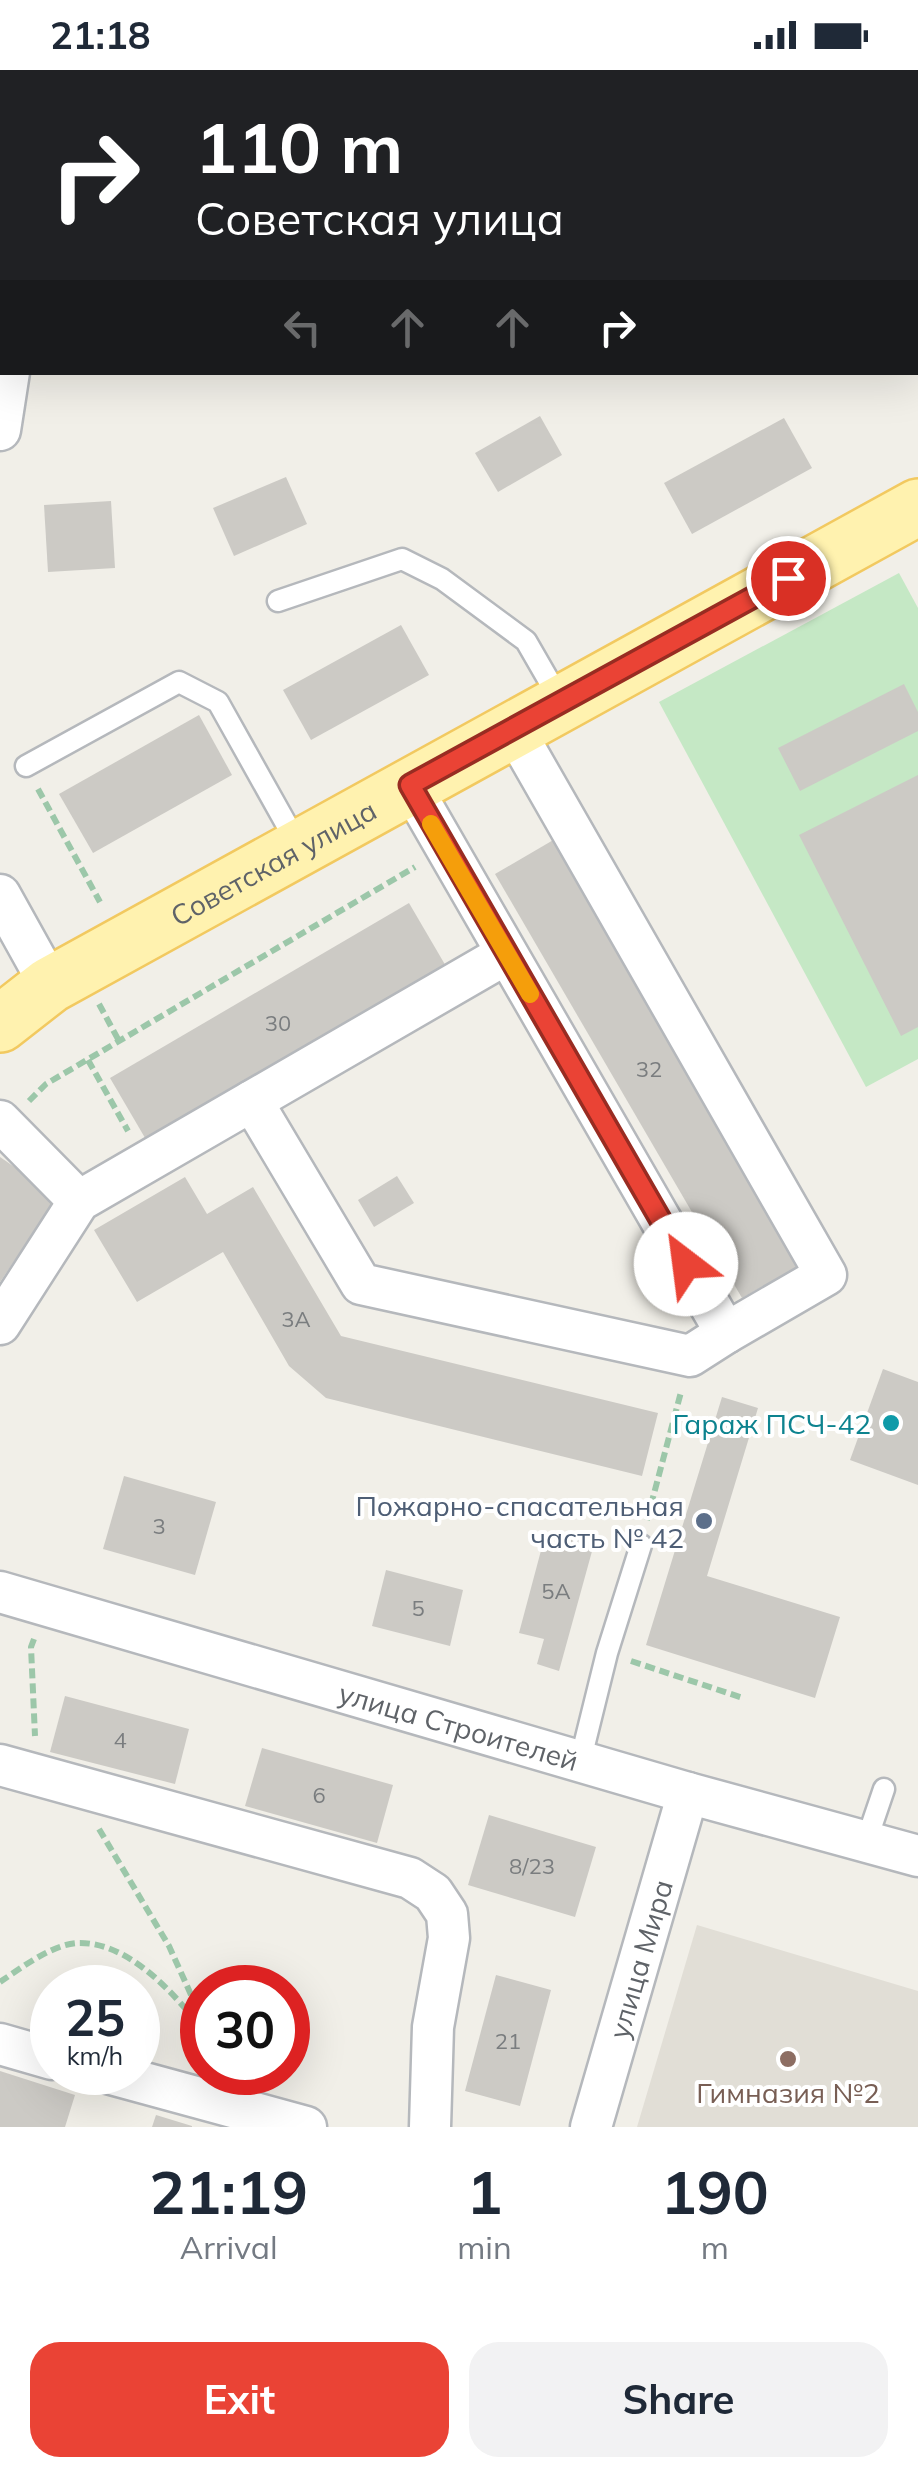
<!DOCTYPE html>
<html lang="en">
<head>
<meta charset="utf-8">
<style>
  :root { --surface:#fff; --page:#f2f2f3; --text:#1f2937; --muted:#747a83; --accent:#ea4335 }
  body { margin:0; font-family:Mulish,sans-serif; background:var(--page); color:var(--text); height:100vh; display:flex; flex-direction:column; font-size:38px; white-space:nowrap }
  * { box-sizing:border-box; margin:0 }
  p { font-size:32px; color:var(--muted) }
  .icon { flex:none; width:55px; height:55px; fill:none; stroke:currentColor; stroke-width:2; stroke-linecap:round; stroke-linejoin:round }
  .map { position:relative; height:2057px; overflow:hidden }
  .drawer { display:flex; flex-direction:column; background:var(--surface); flex:1 }
  .drawer>* { flex:none }
  .banner { position:absolute; left:0px; top:0px; width:920px; height:305px; box-shadow:0 10px 40px #0002; background:#202124; color:#fff; overflow:hidden }
  .speed { position:absolute; left:30px; top:1895px; display:flex; gap:20px; font-size:50px; font-weight:700; text-align:center }
  .speed>* { display:grid; place-content:center; width:130px; height:130px; border-radius:50%; background:var(--surface); box-shadow:0 10px 40px #0002; line-height:1 }
  .speed small { font-size:25px; font-weight:400 }
  .speed .limit { border:15px solid #d22; background:#fff; color:#111 }
  .pin { position:absolute; display:grid; place-items:center; width:85px; height:85px; color:#fff; margin:-42px; border:5px solid #fff; border-radius:50%; box-shadow:0 2px 10px #0007 }
  .me { position:absolute; width:110px; margin:-55px; rotate:330deg; stroke-linejoin:round; filter:drop-shadow(0 0 8px #0008) }
  .turn { display:flex; align-items:center; gap:35px; height:210px; padding:0 30px; font-size:45px }
  .turn .icon { width:130px; height:130px; stroke-width:2.5 }
  .turn b { display:block; font-size:70px; line-height:85px }
  .lanes { display:flex; align-items:center; height:95px; padding:0 30px; background:#0003; justify-content:center; gap:50px; direction:ltr }
  .lanes .off { opacity:.35 }
  .eta { display:flex; justify-content:space-evenly; align-items:center; height:170px; text-align:center }
  .eta b { font-size:60px; font-weight:700; line-height:70px }
  .primary-button { display:flex; gap:20px; margin-top:auto; padding:20px 30px }
  .primary-button a { flex:1; height:115px; border-radius:30px; background:var(--accent); color:#fff; font-size:40px; font-weight:700; line-height:115px; text-align:center }
  .primary-button a+a { background:var(--page); color:var(--text) }
  .status { display:flex; justify-content:space-between; align-items:center; height:70px; padding:0 50px; background:var(--surface); direction:ltr }
  .status svg { height:28px; fill:currentColor }
  .map>svg:first-child { display:block }
  .education { fill:#e1ded6 }
  .green { fill:#c5e8c5 }
  .building { fill:#cccac5 }
  .lines { fill:none; stroke-linecap:round; stroke-linejoin:round }
  .service-casing { stroke:#b5b8bc; stroke-width:25 }
  .minor-casing { stroke:#b5b8bc; stroke-width:45 }
  .primary-casing { stroke:#f2c960; stroke-width:60 }
  .path { stroke:#9cc7a9; stroke-width:6; stroke-dasharray:10 5; stroke-linecap:butt }
  .service { stroke:#fff; stroke-width:20 }
  .minor { stroke:#fff; stroke-width:40 }
  .primary { stroke:#fff2af; stroke-width:55 }
  .route-casing { stroke:#982c22; stroke-width:25 }
  .route { stroke:#ea4335; stroke-width:18 }
  .slow { stroke:#f59e0b; stroke-width:18 }
  .culture-dot { fill:#0f9aa8; stroke:#fff; stroke-width:4 }
  .service-dot { fill:#5c6f8a; stroke:#fff; stroke-width:4 }
  .education-dot { fill:#8d6e63; stroke:#fff; stroke-width:4 }
  .labels { text-anchor:middle; dominant-baseline:central; stroke-width:8; stroke-linejoin:round; paint-order:stroke }
  .number-label { font-size:22px; fill:#7a7d7f }
  .street-label { font-size:28px; fill:#5f6368; stroke:#fff }
  .culture-label { font-size:28px; fill:#0d838f; stroke:#fff; text-anchor:end }
  .service-label { font-size:28px; fill:#4e5e75; stroke:#fff; text-anchor:end }
  .education-label { font-size:28px; fill:#785e54; stroke:#fff }
</style>
</head>
<body>
<div class="status"><b>21:18</b><svg viewBox="0 0 49 12"><path d="M0 12V9h3v3zM5 12V6h3v6zM10 12V3h3v9zM15 12V0h3v12zM26 1h20v11H26zM47 4h2v5h-2z"/></svg></div>
<div class="map">
<svg width="918" height="2057" viewBox="0 0 918 2057">
  <rect width="100%" height="100%" fill="#f1efe8"/>
  <path class="education" d="M697,1855L918,1921V2057H637Z"/>
  <path class="green" d="M899,503L918,538V989L866,1017L659,632Z"/>
  <g class="building">
    <path d="M540,346L562,385L498,422L475,383Z"/>
    <path d="M784,348L812,398L692,464L664,413Z"/>
    <path d="M286,407L307,454L234,486L213,438Z"/>
    <path d="M111,431L115,498L48,502L44,435Z"/>
    <path d="M401,555L429,605L311,670L283,620Z"/>
    <path d="M904,614L918,642V661L800,721L778,678Z"/>
    <path d="M199,645L232,705L93,783L59,724Z"/>
    <path d="M918,705V957L901,966L799,765Z"/>
    <path d="M555,769L802,1194L742,1228L495,804Z"/>
    <path d="M409,833L447,898L148,1073L110,1008Z"/>
    <path d="M0,1087L58,1127L0,1212Z"/>
    <path d="M397,1106L414,1133L374,1157L358,1130Z"/>
    <path d="M185,1107L207,1144L253,1117L341,1266L658,1343L642,1406L326,1328L289,1296L223,1182L137,1232L94,1160Z"/>
    <path d="M883,1299L918,1312V1415L850,1390Z"/>
    <path d="M722,1327L758,1338L707,1506L840,1547L815,1628L646,1575Z"/>
    <path d="M124,1406L216,1432L195,1505L103,1479Z"/>
    <path d="M572,1467L594,1474L559,1601L537,1594L544,1569L519,1563L543,1473L568,1480Z"/>
    <path d="M386,1500L463,1520L450,1576L372,1556Z"/>
    <path d="M65,1626L189,1659L175,1714L50,1682Z"/>
    <path d="M262,1678L393,1715L377,1773L245,1736Z"/>
    <path d="M489,1745L596,1777L575,1847L468,1815Z"/>
    <path d="M496,1905L551,1920L520,2036L465,2021Z"/>
    <path d="M0,2001L75,2025L65,2057H0Z"/>
    <path d="M156,2045L192,2056V2057H152Z"/>
  </g>
  <g class="lines">
    <defs>
      <g id="service">
        <path d="M278,531L402,489L442,509L526,571L560,630"/>
        <path d="M26,696L179,612L218,632L298,775"/>
        <path d="M580,1692L607,1583L641,1475"/>
        <path d="M866,1772L884,1719"/>
      </g>
      <g id="minor">
        <path d="M59,2V0"/>
        <path d="M450,2L455,0"/>
        <path d="M0,166L2,167"/>
        <path d="M0,360L9,302"/>
        <path d="M410,715L726,1263L826,1205L513,658"/>
        <path d="M0,825L50,915"/>
        <path d="M252,1031L361,1214L690,1286L726,1263"/>
        <path d="M0,1051L79,1131"/>
        <path d="M0,1254L79,1131L506,884"/>
        <path id="s1" d="M0,1522L688,1723L918,1786"/>
        <path d="M0,1695L410,1808L433,1823L447,1844L449,1868L433,1957L430,2057"/>
        <path d="M0,1974L52,1989"/>
        <path d="M104,2002L306,2057"/>
        <path id="s2" d="M591,2057L688,1723"/>
      </g>
      <g id="primary">
        <path id="s3" d="M0,954L50,915L918,437"/>
      </g>
    </defs>
    <use href="#service" class="service-casing"/>
    <use href="#minor" class="minor-casing"/>
    <use href="#primary" class="primary-casing"/>
    <g class="path">
      <path d="M38,719L100,832"/>
      <path d="M99,934L119,971"/>
      <path d="M88,990L128,1061"/>
      <path d="M29,1031L46,1014L415,797"/>
      <path d="M647,1450L681,1322"/>
      <path d="M34,1569L31,1577L35,1666"/>
      <path d="M631,1591L743,1628"/>
      <path d="M99,1759L169,1876L202,1949"/>
      <path d="M0,1912C21,1898 51,1875 77,1873C128,1871 174,1923 202,1959"/>
    </g>
    <use href="#service" class="service"/>
    <use href="#minor" class="minor"/>
    <use href="#primary" class="primary"/>
  </g>
  <g class="lines">
    <defs>
      <path id="route" d="M686,1194L410,715L788,508"/>
    </defs>
    <use href="#route" class="route-casing"/>
    <use href="#route" class="route"/>
    <path class="slow" d="M431,754L530,924"/>
  </g>
  <circle class="culture-dot" cx="891" cy="1353" r="10"/>
  <circle class="service-dot" cx="704" cy="1451" r="10"/>
  <circle class="education-dot" cx="788" cy="1989" r="10"/>
  <g class="labels">
    <g class="number-label">
      <text x="278" y="953">30</text>
      <text x="649" y="999">32</text>
      <text x="296" y="1249">3А</text>
      <text x="159" y="1456">3</text>
      <text x="556" y="1521">5А</text>
      <text x="418" y="1538">5</text>
      <text x="120" y="1670">4</text>
      <text x="319" y="1725">6</text>
      <text x="532" y="1796">8/23</text>
      <text x="508" y="1971">21</text>
    </g>
    <g class="street-label">
      <text stroke="none"><textPath href="#s3" startOffset="318">Советская улица</textPath></text>
      <text stroke="none"><textPath href="#s1" startOffset="478">улица Строителей</textPath></text>
      <text stroke="none"><textPath href="#s2" startOffset="175">улица Мира</textPath></text>
    </g>
    <g class="culture-label">
      <text x="871" y="1353">Гараж ПСЧ-42</text>
    </g>
    <g class="service-label">
      <text x="684" y="1435">Пожарно-спасательная<tspan x="684" dy="32">часть № 42</tspan></text>
    </g>
    <g class="education-label">
      <text x="788" y="2022">Гимназия №2</text>
    </g>
  </g>
</svg>
<div class="speed"><div>25<small>km/h</small></div><div class="limit">30</div></div>
<div class="pin" style="left:788px;top:508px;background:#d93025"><svg class="icon" aria-label="arrive" viewBox="0 0 24 24"><path d="M6 21V4h12l-3 4 3 4H6"/></svg></div>
<svg class="me" style="left:686px;top:1194px" viewBox="-20 -20 40 40"><circle r="19" fill="#fff"/><path d="M0-13L10 11 0 6-10 11z" fill="#ea4335"/></svg>
<div class="banner">
<div class="turn"><svg class="icon" aria-label="right" viewBox="0 0 24 24"><path d="M7 20v-9h11M14 6l5 5-5 5"/></svg><div><b>110 m</b>Советская улица</div></div>
<div class="lanes"><svg class="icon off" aria-label="left" viewBox="0 0 24 24"><path d="M17 20v-9H6M10 6l-5 5 5 5"/></svg><svg class="icon off" aria-label="ahead" viewBox="0 0 24 24"><path d="M12 20V5M6 11l6-6 6 6"/></svg><svg class="icon off" aria-label="ahead" viewBox="0 0 24 24"><path d="M12 20V5M6 11l6-6 6 6"/></svg><svg class="icon" aria-label="right" viewBox="0 0 24 24"><path d="M7 20v-9h11M14 6l5 5-5 5"/></svg></div>
</div>
</div>
<section class="drawer">
<div class="eta">
<div><b>21:19</b><p>Arrival</p></div>
<div><b>1</b><p>min</p></div>
<div><b>190</b><p>m</p></div>
</div>
<div class="primary-button"><a>Exit</a><a>Share</a></div>
</section>
</body>
</html>
